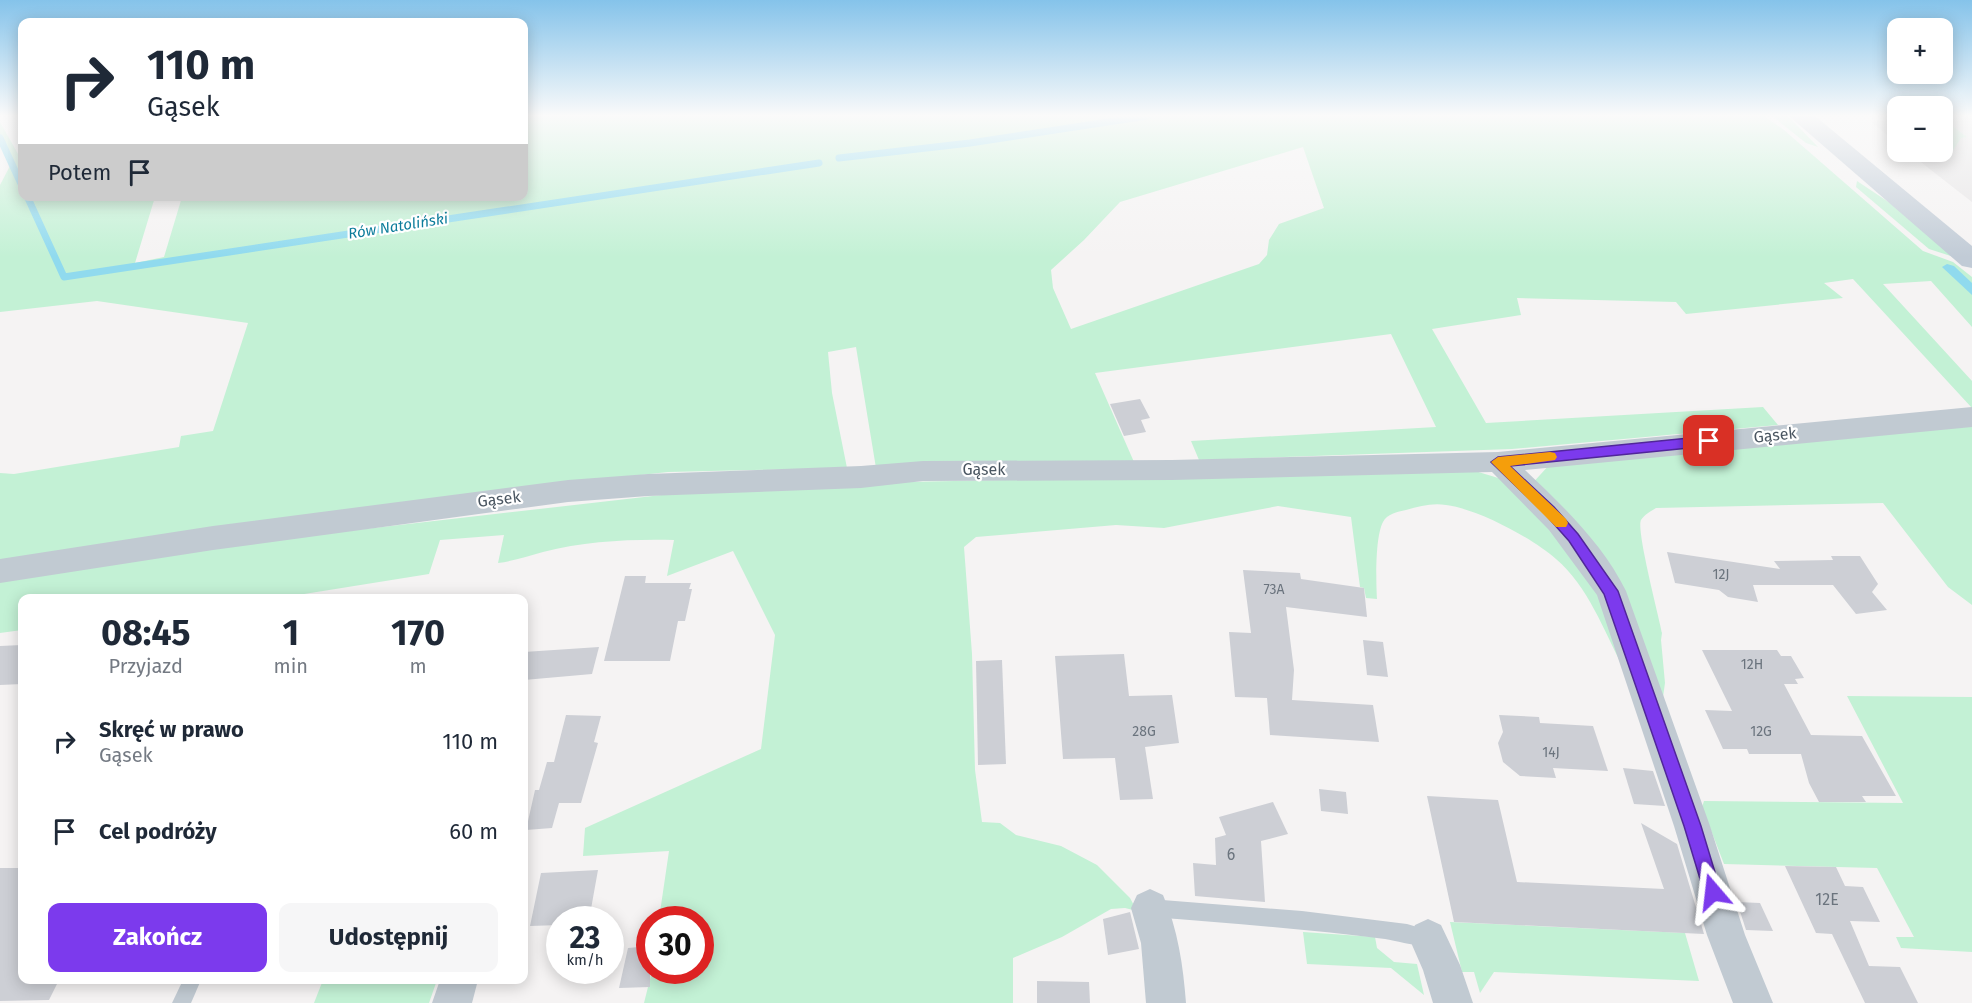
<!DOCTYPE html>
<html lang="pl">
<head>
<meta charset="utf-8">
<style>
  :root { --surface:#fff; --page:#f6f6f7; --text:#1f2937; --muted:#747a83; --accent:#7c3aed }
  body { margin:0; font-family:"Fira Sans",sans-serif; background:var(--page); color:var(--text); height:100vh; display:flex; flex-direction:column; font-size:22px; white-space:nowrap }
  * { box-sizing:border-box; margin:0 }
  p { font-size:20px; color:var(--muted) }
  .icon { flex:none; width:33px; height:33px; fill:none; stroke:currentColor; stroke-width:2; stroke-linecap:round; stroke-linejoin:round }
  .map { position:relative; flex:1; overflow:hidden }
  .details { position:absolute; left:18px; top:594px; width:510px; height:390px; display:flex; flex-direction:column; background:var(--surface); border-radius:12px; box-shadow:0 3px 15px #0003 }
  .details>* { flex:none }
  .guide { position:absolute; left:18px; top:18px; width:510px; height:183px; border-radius:12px; box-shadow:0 3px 15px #0003; background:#fff; color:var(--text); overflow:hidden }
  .buttons { position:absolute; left:1887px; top:18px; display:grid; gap:12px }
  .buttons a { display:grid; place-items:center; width:66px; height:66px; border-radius:12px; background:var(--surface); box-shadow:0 3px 15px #0003; font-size:30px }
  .speed { position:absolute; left:546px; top:906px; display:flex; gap:12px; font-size:30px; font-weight:700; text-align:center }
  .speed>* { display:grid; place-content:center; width:78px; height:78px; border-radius:50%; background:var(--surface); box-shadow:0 3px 15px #0003; line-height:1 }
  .speed small { font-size:15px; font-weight:400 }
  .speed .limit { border:9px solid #d22; background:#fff; color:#111 }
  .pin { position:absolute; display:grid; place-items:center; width:51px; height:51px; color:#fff; margin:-26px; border-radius:12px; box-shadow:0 3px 9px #0006 }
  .me { position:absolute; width:66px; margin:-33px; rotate:343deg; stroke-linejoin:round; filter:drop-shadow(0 0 4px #0008) }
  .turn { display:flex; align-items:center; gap:21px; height:126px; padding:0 30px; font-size:27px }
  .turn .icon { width:78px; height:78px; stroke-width:2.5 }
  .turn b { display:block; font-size:42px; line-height:51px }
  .then { display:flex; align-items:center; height:57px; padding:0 30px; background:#0003; gap:12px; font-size:22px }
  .eta { display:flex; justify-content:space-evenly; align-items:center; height:102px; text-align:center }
  .eta b { font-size:36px; font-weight:700; line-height:42px }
  .action { display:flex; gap:12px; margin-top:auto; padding:12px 30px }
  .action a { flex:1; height:69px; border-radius:12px; background:var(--accent); color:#fff; font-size:24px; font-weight:700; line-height:69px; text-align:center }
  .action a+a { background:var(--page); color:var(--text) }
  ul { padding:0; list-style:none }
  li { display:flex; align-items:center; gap:18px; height:90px; padding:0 30px }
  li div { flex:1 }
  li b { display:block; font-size:22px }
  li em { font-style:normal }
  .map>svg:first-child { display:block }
  .education { fill:#e6e4e5 }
  .green { fill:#c3f1d5; fill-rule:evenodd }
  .water { fill:#90daee }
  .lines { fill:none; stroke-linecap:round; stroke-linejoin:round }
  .stream { stroke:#90daee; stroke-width:7 }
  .building { fill:#cdcfd5 }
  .lane { fill:#c1cad2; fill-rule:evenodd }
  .street { fill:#c1cad2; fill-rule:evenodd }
  .secondary { fill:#c1cbd6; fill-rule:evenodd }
  .route { fill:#7c3aed; stroke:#51269a; stroke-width:1.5 }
  .slow { fill:#f59e0b }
  .labels { text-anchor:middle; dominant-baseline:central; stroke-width:4.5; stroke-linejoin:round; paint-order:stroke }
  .number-label { font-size:14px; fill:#6b747e }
  .far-water-label { font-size:15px; font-style:italic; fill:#0c7c9b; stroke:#fff }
  .street-label { font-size:16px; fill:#4a5661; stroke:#fff }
  .near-number-label { font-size:16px; fill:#6b747e }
</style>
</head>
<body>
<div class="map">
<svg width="1972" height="1003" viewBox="0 0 1972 1003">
  <rect width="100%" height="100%" fill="#f5f3f3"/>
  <g class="education">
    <path d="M1943,116H1972V202L1908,152H1942Z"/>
    <path d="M1897,119V143L1871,122Z"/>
  </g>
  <g class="green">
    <path d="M524,116H1764L1784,130L1923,251L1953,262L1972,277V327L1931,281L1883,284L1972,381V408L1853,279L1824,283L1843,298L1686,314L1676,302L1517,298L1521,315L1432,329L1486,423L1763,407L1778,425L1512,449L1199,460L1191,441L1436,427L1391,334L1095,373L1134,462L876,468L856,347L828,352L832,393L847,468L668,472L494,491L0,564V473L14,474L179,447L181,436L213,431L248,323L97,301L0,312V185L11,164L0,144V122L22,161V196L155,197L135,263L164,257L182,197L524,196ZM1303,147L1324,208L1279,224L1269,240L1267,255L1259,264L1071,329L1053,288L1051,270L1084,240L1120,202Z"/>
    <path d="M1772,116H1788L1818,147L1806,143Z"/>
    <path d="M1943,119L1967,137L1961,138L1952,152L1943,145Z"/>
    <path d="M1857,181L1905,213L1957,258L1929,249L1856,187Z"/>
    <path d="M1972,424V605L1948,587L1883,503L1656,508C1651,511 1644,515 1641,520C1636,530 1659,616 1662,633L1661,640L1665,683L1661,711L1627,617L1530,486L1550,464Z"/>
    <path d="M1475,471L1515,483L1591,567L1623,667C1604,631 1588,586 1556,559C1532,538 1478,509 1446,505C1432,503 1420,506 1406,510C1397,512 1387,514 1383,522C1375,537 1376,582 1377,599L1366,598L1364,588L1360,587L1351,517L1278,506L1164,528L1116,525L976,537L964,547L972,654L975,770L982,822L1000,823L1016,835L1061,846L1097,865L1130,898L1137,911L1125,908L1111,909L1062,937L1013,958V1003H644L652,971L700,970V920L659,919L669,851L583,856L585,828L761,749L775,635L733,551L667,576L674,540C631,539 586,541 543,552C528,556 514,561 498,563L504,535L440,540L429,574L298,595L297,598H22V630L0,633V579L251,542L749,485Z"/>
    <path d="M1847,696L1972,697V952L1901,948L1896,937H1914L1877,868L1724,864L1702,807L1704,801L1903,803Z"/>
    <path d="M1450,922L1685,933L1699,981L1494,972L1480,993L1474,972H1462Z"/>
    <path d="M1303,932L1375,937L1377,948L1394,962L1417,964L1424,995L1391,968L1307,964Z"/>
    <path d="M323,980H437L429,1003H314Z"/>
  </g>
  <path class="water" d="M1947,264L1954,266L1972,283V295L1942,267Z"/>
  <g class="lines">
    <g class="stream">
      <path d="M0,138L22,186"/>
      <path d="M839,158L970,143L1147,116"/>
      <path d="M27,196L64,277L819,163"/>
    </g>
  </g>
  <g class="building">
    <path d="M1140,399L1150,418L1141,420L1146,432L1124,436L1110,404Z"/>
    <path d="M1667,552L1780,569L1774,561L1833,560L1831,556H1860L1878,584L1872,592L1887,610L1856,614L1833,585H1753L1758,602L1728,597L1719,590L1675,583Z"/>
    <path d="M1243,570L1300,573L1301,579L1364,588L1367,617L1286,607L1294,670L1292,700L1373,705L1379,742L1270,735L1267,698L1235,697L1229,632L1251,633Z"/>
    <path d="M625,576H646L645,583H691L689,589H692L685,621H678L670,661H604Z"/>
    <path d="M1363,640L1383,642L1388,677L1367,675Z"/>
    <path d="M22,645V684L0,685V646Z"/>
    <path d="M599,647L592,674L524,680V652Z"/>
    <path d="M1702,650H1777L1781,656H1791L1804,678L1795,679L1798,684H1784L1811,735L1862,736L1896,796H1862L1866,802H1819L1809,783L1801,754H1749L1747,749H1723L1705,710L1732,711Z"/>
    <path d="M1124,654L1129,696L1172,695L1179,743L1145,747L1153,799L1120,800L1115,758L1063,759L1055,656Z"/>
    <path d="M1002,660L1006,764L978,765L976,661Z"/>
    <path d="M566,715L601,716L594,742L598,743L581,803H559L552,828L526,830L535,790H539L547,762H554Z"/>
    <path d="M1499,715L1539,717L1540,723L1593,726L1608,771L1553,768L1556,778L1520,776L1503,762L1498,743L1503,732Z"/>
    <path d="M1623,768L1653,771L1665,806L1634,804Z"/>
    <path d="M1319,789L1346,792L1348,814L1321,811Z"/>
    <path d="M1427,796L1498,800L1517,882L1664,889L1641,823L1677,844L1704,934L1454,922Z"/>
    <path d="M1273,802L1288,834L1261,841L1265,902L1195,896L1193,863L1216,865L1215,838L1226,835L1219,817Z"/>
    <path d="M1785,866L1836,867L1845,886L1863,887L1880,922L1850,921L1869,966L1900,967L1918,1003H1865L1832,934L1816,933Z"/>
    <path d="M0,868H22V980H59L49,1000L0,1001Z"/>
    <path d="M598,870L589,920H560V925L530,926L541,873Z"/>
    <path d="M1737,902L1760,903L1773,931L1746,930Z"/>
    <path d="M1130,912L1139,949L1108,955L1103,919Z"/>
    <path d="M650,946V987L619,988L628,948Z"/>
    <path d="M1037,981L1089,982L1090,1003H1037Z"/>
  </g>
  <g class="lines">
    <g class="lane">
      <path d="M1150,899L1302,911L1407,924L1434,932L1437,938L1434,944C1424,949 1398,941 1385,939C1307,929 1228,923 1150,917L1144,914L1141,908L1144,902Z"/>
      <path d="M183,980H201L191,1003H172Z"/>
    </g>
    <g class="street">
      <path d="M1972,407V427L1525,470C1562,505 1603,544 1626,591L1710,826L1745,935L1773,1003H1733L1707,935L1674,826L1597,595L1549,530L1492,472L1172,480L923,481L861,488L648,496L568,502L213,550L0,583V559L213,526L568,480L648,474L861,466L923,461L1172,460L1498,452Z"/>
      <path d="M1150,889L1163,895C1178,930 1183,965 1186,1003H1146L1141,943L1131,908L1137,895Z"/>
      <path d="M1428,919L1441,925L1460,965L1473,1003H1433L1423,970L1409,938L1415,925Z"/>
      <path d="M440,980H478L472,1003H432Z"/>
    </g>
    <path class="secondary" d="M1789,116H1815L1972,246V268L1962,266Z"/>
  </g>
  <linearGradient id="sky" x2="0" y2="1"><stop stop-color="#85c3ea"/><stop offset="0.45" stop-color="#fafafa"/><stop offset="1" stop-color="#fafafa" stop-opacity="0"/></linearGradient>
  <rect width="1972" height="257" fill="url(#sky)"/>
  <path class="route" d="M1709,436L1715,441L1709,446L1510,466L1554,507L1578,534L1618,591L1701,826L1721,892L1719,898L1713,900L1706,898L1704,892L1684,826L1604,594L1569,541L1545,514L1491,462L1498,457Z"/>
  <path class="slow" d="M1550,452L1555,453L1557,457L1555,460L1510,466L1566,519L1568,523L1566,527H1556L1491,462L1498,457Z"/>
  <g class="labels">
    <g class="number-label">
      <text x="1721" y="574">12J</text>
      <text x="1274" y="589">73A</text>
      <text x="1752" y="664">12H</text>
      <text x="1144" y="731">28G</text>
      <text x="1761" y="731">12G</text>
      <text x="1551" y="752">14J</text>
    </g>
    <g class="far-water-label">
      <text transform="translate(398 226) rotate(-9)">Rów Natoliński</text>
    </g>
    <g class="street-label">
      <text transform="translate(1775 435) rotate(-6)">Gąsek</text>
      <text x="984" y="469">Gąsek</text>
      <text transform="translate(499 499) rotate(-7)">Gąsek</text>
    </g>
    <g class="near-number-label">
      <text x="1231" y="854">6</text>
      <text x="1827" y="899">12E</text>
    </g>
  </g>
</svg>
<div class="buttons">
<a>+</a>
<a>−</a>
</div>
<div class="speed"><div>23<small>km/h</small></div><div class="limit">30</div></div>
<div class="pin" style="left:1709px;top:441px;background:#d93025"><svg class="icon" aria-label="arrive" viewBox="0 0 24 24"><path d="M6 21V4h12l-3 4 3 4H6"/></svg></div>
<svg class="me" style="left:1713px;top:892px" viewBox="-20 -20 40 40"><path d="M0-17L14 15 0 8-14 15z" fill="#7c3aed" stroke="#fff" stroke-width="4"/></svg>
<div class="guide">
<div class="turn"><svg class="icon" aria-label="right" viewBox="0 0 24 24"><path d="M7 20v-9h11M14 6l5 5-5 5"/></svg><div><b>110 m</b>Gąsek</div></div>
<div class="then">Potem<svg class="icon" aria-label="arrive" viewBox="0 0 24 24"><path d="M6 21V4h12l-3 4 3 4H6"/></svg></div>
</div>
<section class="details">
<div class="eta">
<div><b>08:45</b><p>Przyjazd</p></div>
<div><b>1</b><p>min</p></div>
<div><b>170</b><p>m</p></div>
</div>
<ul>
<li><svg class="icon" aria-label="right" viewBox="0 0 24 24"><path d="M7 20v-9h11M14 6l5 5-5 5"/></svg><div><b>Skręć w prawo</b><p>Gąsek</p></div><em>110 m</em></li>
<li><svg class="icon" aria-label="arrive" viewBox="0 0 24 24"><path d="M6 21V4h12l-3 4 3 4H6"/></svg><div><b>Cel podróży</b></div><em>60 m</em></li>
</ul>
<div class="action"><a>Zakończ</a><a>Udostępnij</a></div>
</section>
</div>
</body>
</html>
